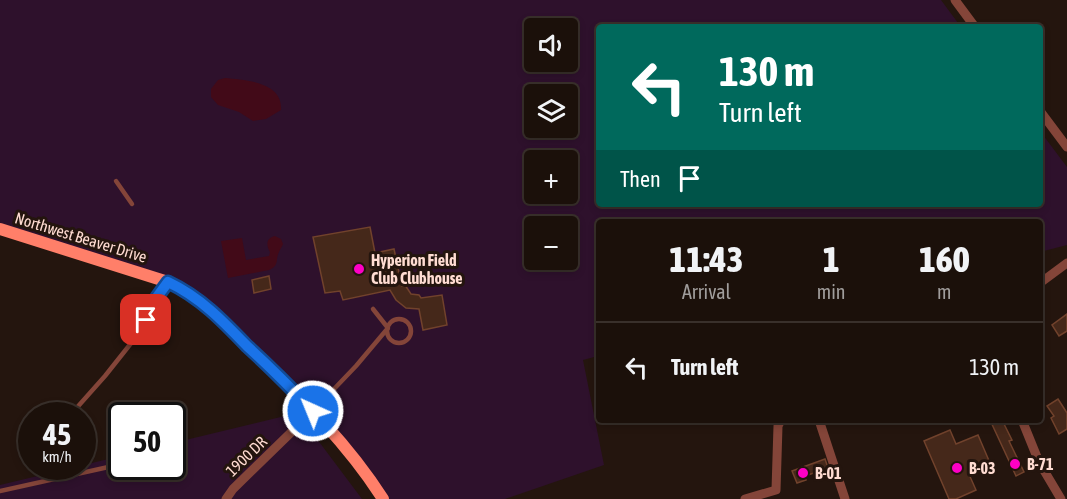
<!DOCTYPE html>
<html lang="en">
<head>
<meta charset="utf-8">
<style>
  :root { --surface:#1b100a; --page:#241913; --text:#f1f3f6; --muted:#a09d9c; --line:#39302b }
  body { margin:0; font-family:"Asap Condensed",sans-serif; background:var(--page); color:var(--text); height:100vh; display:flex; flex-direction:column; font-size:22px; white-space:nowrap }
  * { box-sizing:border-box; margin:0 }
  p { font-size:20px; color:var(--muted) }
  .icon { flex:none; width:33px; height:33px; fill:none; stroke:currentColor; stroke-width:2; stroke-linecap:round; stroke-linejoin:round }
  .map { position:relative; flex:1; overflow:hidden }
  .drawer { position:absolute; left:596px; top:219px; width:447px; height:204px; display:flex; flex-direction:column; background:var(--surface); border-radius:6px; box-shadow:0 3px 9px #0003,0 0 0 2px var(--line) }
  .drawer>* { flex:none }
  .top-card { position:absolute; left:596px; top:24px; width:447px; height:183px; border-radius:6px; box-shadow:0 3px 9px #0003,0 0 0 2px var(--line); background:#00695c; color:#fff; overflow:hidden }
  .buttons { position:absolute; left:524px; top:18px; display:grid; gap:12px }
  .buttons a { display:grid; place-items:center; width:54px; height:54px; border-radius:6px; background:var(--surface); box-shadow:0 3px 9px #0003,0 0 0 2px var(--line); font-size:30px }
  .speed { position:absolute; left:18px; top:402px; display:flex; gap:12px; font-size:30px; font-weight:700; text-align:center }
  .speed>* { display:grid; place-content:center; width:78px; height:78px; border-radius:50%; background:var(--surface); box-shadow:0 3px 9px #0003,0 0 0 2px var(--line); line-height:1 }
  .speed small { font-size:15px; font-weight:400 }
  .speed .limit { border:3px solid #111; border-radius:9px; background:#fff; color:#111 }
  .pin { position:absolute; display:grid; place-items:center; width:51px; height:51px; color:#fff; margin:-26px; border-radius:12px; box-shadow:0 3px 9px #0006 }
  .me { position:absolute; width:66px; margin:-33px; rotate:316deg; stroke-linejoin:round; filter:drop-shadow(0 0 4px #0008) }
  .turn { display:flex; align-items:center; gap:21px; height:126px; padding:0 24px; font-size:27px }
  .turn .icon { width:78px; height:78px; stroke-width:2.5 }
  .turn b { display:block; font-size:42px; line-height:51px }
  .then { display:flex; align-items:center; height:57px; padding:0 24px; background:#0003; gap:12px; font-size:22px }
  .eta { display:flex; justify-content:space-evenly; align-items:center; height:102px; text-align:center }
  .eta b { font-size:36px; font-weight:800; line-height:42px }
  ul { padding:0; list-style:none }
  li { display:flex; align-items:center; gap:18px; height:90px; padding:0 24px; border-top:2px solid var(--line) }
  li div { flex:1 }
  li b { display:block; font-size:22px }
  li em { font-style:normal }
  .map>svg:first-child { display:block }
  .green { fill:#2e112c; fill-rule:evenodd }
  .water { fill:#420a18 }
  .building { fill:#45281a; stroke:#71422c; stroke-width:1.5 }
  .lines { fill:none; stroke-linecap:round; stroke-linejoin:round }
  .service { stroke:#844539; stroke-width:4.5 }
  .minor { stroke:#844539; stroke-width:9 }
  .secondary { stroke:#ff7f69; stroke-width:12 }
  .route-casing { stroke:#114b97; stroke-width:15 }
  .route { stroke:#1a73e8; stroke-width:10 }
  .poi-dot { fill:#fd00c5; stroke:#24150e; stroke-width:2 }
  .labels { text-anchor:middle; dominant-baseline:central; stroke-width:6; stroke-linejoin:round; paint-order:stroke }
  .street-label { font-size:16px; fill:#ffdcd2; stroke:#24150e }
  .poi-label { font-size:16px; font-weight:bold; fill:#ffdcd2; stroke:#24150e; text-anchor:start }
</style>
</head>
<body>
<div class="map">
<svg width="1067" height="499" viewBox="0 0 1067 499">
  <rect width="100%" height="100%" fill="#24150e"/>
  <g class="green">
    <path d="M0,0H941L961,27H598V204H1040V131L1067,167V245L1040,252V222H598V356L583,360L604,465L505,499H388L206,301L0,225ZM534,28H567V62H534ZM534,94H567V128H534ZM534,160H567V194H534ZM534,226H567V260H534Z"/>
    <path d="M293,414L302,419L362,499H0V485L121,456L122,466H172L173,443Z"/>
  </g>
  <g class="water">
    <path d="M225,78C245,80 283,82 281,110L266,119L253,121L239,112L218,105L211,97V89L218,80Z"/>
    <path d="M275,236L281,239L283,244C282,247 280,249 279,252C275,260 280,265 269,270L228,278L221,241L242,238L246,260L269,256L270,252C266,245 266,238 275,236Z"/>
  </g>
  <g class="building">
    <path d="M370,227L375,253L394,249L402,286L405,285L411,294L419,295L421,298L442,295L447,325L423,330L419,309L406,308L396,300L390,290L343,300L340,291L325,293L313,237Z"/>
    <path d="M269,276L271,289L254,293L252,280Z"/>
    <path d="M1067,314V331L1059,336L1052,325Z"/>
    <path d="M1058,399L1067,413V429L1059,434L1051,418L1054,416L1047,406Z"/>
    <path d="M990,420H1002L1012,440L1009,441L1024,472L1016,476Z"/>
    <path d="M950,430L956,444L978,435L990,463L968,472L976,490L956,499H949L924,441Z"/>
    <path d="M825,459L828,468L805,476L806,480L797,483L792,471Z"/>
  </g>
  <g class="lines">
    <g class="service">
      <path d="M116,181L132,204"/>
      <circle cx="399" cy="331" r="12"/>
      <path d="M313,411L356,366L388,328L373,309"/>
      <path d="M73,412L105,376L132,342L167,284"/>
      <path d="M172,451L176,450"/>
      <path d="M0,491L122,464"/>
    </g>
    <g class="minor">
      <path d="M955,0L975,27"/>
      <path d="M1040,111L1067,147"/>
      <path d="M1040,283L1067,263"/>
      <path d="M819,420L845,499"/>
      <path d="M1022,420L1039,462L1061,499"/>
      <path d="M226,499L233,489L313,411"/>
      <path d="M745,499L776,490L778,426L781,420"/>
    </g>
    <path class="secondary" d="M0,229L168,282C203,299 229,327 256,354C302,399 348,444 383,499"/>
  </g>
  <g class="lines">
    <defs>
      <path id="route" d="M146,320L157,297L168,282C200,297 223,321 247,346C270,367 292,389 313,411"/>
    </defs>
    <use href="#route" class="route-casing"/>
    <use href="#route" class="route"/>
  </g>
  <g class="poi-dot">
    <circle cx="359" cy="269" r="6"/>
    <circle cx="1015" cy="464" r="6"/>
    <circle cx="957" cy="468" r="6"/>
    <circle cx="803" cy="473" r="6"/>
  </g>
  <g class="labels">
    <g class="street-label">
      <text transform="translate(81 237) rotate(17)">Northwest Beaver Drive</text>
      <text transform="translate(246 456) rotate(-44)">1900 DR</text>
    </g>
    <g class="poi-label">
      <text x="371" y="260">Hyperion Field<tspan x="371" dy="18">Club Clubhouse</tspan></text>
      <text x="1027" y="464">B-71</text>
      <text x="969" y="468">B-03</text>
      <text x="815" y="473">B-01</text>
    </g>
  </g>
</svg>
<div class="buttons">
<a><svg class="icon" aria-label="sound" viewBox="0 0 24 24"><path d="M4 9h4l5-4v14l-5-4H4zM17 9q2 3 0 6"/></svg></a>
<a><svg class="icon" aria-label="layers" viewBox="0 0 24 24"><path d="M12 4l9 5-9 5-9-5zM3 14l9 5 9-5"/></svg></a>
<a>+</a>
<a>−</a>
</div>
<div class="speed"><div>45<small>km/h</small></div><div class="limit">50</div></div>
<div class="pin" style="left:146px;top:320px;background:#d93025"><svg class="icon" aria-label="arrive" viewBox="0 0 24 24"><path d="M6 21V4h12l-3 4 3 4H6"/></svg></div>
<svg class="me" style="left:313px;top:411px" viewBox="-20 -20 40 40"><circle r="17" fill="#1a73e8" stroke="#fff" stroke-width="3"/><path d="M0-11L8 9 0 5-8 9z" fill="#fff"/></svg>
<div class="top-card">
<div class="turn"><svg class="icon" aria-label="left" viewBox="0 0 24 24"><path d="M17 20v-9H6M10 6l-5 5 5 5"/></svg><div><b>130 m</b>Turn left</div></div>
<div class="then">Then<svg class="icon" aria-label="arrive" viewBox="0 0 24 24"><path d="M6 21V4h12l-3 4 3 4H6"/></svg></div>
</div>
<section class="drawer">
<div class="eta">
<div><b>11:43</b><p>Arrival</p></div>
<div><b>1</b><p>min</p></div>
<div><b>160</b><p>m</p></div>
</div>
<ul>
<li><svg class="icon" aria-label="left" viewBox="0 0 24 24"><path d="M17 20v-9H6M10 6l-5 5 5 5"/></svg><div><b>Turn left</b></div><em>130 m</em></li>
</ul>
</section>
</div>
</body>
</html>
